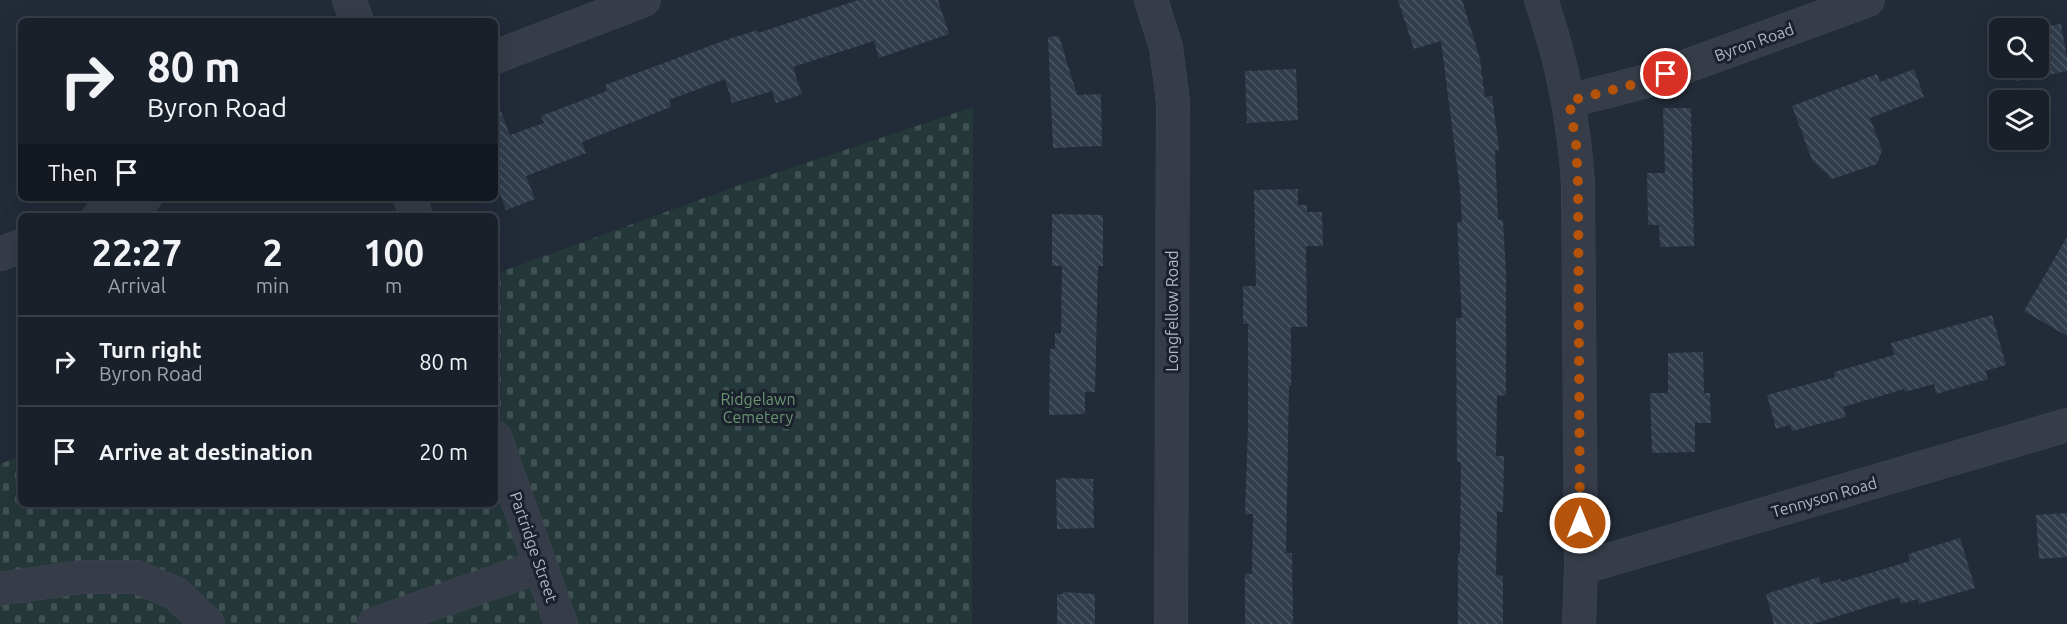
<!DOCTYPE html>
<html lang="en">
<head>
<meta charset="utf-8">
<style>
  :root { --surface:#1a202a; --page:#232832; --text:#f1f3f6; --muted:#9fa3a8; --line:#383e47 }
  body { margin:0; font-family:Ubuntu,sans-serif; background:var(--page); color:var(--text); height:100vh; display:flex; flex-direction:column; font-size:22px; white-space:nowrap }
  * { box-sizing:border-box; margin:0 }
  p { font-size:20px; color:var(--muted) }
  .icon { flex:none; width:33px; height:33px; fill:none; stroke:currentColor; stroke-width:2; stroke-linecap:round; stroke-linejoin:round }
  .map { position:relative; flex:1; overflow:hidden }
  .sheet { position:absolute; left:18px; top:213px; width:480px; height:294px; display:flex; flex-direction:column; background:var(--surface); border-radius:9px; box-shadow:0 6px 24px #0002,0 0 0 2px var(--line) }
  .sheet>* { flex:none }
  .banner { position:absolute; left:18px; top:18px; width:480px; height:183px; border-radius:9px; box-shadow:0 6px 24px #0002,0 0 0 2px var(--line); background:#1a202a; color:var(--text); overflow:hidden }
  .controls { position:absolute; left:1989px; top:18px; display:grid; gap:12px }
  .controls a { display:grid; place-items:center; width:60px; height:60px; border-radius:9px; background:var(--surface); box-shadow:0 6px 24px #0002,0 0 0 2px var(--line); font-size:30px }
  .pin { position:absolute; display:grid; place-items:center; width:51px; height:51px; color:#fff; margin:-26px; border:3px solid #fff; border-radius:50%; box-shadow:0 2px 6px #0007 }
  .me { position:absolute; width:66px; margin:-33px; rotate:0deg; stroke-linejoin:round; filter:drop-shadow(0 0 4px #0008) }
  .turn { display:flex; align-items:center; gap:21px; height:126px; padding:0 30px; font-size:27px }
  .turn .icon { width:78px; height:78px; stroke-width:2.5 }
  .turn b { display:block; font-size:42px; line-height:51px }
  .then { display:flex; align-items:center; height:57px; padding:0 30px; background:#0003; gap:12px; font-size:22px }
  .eta { display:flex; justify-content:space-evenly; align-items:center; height:102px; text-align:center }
  .eta b { font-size:36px; font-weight:700; line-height:42px }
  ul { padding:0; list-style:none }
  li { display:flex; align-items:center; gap:18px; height:90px; padding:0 30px; border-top:2px solid var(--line) }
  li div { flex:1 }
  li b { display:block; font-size:22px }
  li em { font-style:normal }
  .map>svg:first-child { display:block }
  .cemetery { fill:url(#cemetery-stones) }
  .building { fill:url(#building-back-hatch) }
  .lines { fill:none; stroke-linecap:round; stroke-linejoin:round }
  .minor-casing { stroke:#3f4652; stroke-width:34 }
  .minor { stroke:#363d48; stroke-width:33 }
  .route { stroke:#b45309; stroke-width:10; stroke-dasharray:0 18 }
  .labels { text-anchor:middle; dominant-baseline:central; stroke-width:6; stroke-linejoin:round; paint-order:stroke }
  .street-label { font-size:16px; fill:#b0b8c5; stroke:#1b222d }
  .park-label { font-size:16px; fill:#699472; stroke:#1b222d }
</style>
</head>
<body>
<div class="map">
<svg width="2067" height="624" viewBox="0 0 2067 624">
  <defs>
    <pattern id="cemetery-stones" width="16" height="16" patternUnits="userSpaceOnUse" patternTransform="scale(1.5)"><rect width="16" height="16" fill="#243739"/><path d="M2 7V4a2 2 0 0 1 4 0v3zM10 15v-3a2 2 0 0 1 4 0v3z" fill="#415254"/></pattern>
    <pattern id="building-back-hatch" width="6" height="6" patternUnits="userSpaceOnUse" patternTransform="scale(1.5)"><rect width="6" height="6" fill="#313d4c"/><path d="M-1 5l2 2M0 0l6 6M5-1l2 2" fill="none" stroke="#4c5764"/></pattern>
  </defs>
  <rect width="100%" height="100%" fill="#222b38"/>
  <path class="cemetery" d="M973,107L972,624H0V464L21,456V504H495V274L737,186Z"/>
  <g class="building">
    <path d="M858,0H938L949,34L879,58L874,41L793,67L802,94L776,103L772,91L732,103L725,79L669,100L671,107L582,142L586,153L526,176L535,199L506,210L495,180V103L497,102L510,135L544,123L541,116L607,91L605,85L723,41L757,30L758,33Z"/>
    <path d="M1398,0H1462L1480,59L1485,97L1492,96L1499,150L1495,151L1498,220H1503L1506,273V395L1497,396L1496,456H1504L1503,512H1497L1496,575L1503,576V624H1458V553H1460L1461,462H1457L1456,318H1462L1457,222H1462L1460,189L1441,41L1414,49Z"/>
    <path d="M2061,24L2067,58V71L2016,81L2014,74L1998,77L1991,36L2000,35V68H2038V28H2035Z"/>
    <path d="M1059,36L1077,95L1101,94L1102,146L1053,148L1048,37Z"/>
    <path d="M1296,69L1298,120L1247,123L1245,71Z"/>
    <path d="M1914,69L1924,97L1870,118L1882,150L1877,164L1832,179L1812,160L1792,106L1877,74L1880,82Z"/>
    <path d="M1663,108H1691L1694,246L1660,247L1659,225H1648L1647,173H1665Z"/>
    <path d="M1298,189V205H1307V212H1322L1323,246H1306L1307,327H1291V386H1289L1286,553H1292L1293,624H1245V574H1252L1253,514H1245L1248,428V324H1243V286H1256L1254,190Z"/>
    <path d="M1052,214L1103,215V266H1098L1095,392H1085V414L1049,415L1050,349H1055V333H1061L1062,266H1052Z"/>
    <path d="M2067,237V336L2024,311Z"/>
    <path d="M1992,315L2006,365L1985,371L1988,379L1936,394L1934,384L1905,392L1904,389L1843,407L1846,417L1792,431L1790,425L1776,429L1767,395L1835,377L1834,372L1894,355L1891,343Z"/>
    <path d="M1703,352L1704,393H1710L1711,423H1695V452L1652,453L1650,393H1668V353Z"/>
    <path d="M1062,478L1093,479L1094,528L1057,529L1056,480Z"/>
    <path d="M2067,513V557L2039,559L2036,515Z"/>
    <path d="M1960,538L1975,588L1919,604L1918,599L1901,604L1899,597L1813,624H1774L1766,594L1819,577L1821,584L1840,579L1841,582L1910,561L1908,554Z"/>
    <path d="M1063,592L1095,594V624H1057V594H1063Z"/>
  </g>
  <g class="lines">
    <defs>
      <g id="minor">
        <path d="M349,0L357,21"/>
        <path d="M1151,0L1166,47L1173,102L1171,624"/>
        <path d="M1541,0C1562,60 1574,120 1578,184L1581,568L1579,624"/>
        <path d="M495,57L644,0"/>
        <path d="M1569,101L1643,82L1868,0"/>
        <path d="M410,198L416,216"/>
        <path d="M99,216L145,198"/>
        <path d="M0,254L21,246"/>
        <path d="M495,437L561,624"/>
        <path d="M1581,568L2067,425"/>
        <path d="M0,589L81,577H136L175,593L208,624"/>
        <path d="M374,624L541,566"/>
      </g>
    </defs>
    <use href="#minor" class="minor-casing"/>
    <use href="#minor" class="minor"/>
  </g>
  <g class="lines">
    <path class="route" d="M1580,523L1578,184L1576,143L1569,101L1643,82L1666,74"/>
  </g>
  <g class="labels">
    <g class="street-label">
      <text transform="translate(1754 42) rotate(-20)">Byron Road</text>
      <text transform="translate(1172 311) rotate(-90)">Longfellow Road</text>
      <text transform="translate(1824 497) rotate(-16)">Tennyson Road</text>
      <text transform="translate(534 547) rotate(71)">Partridge Street</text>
    </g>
    <g class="park-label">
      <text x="758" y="399">Ridgelawn<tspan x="758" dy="18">Cemetery</tspan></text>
    </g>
  </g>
</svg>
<div class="controls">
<a><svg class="icon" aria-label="search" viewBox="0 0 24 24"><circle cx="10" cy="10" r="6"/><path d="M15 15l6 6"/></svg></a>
<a><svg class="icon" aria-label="layers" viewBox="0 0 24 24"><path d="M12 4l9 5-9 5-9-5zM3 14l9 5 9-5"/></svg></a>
</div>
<div class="pin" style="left:1666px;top:74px;background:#d93025"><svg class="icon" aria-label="arrive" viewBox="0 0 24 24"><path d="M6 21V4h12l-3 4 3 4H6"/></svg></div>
<svg class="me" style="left:1580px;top:523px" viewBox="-20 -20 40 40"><circle r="17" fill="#b45309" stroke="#fff" stroke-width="3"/><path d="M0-11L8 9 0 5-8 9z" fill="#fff"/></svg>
<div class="banner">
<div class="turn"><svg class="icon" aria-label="right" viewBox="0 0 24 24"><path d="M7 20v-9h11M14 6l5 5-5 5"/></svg><div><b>80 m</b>Byron Road</div></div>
<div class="then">Then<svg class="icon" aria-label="arrive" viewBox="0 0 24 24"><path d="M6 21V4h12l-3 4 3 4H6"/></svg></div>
</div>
<section class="sheet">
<div class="eta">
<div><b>22:27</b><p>Arrival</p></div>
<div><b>2</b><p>min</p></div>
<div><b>100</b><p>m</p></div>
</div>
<ul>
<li><svg class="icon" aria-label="right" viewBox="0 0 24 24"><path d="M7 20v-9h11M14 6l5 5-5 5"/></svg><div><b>Turn right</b><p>Byron Road</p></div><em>80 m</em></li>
<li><svg class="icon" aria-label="arrive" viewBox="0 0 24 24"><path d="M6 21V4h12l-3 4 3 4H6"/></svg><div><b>Arrive at destination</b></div><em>20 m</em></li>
</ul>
</section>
</div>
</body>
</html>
